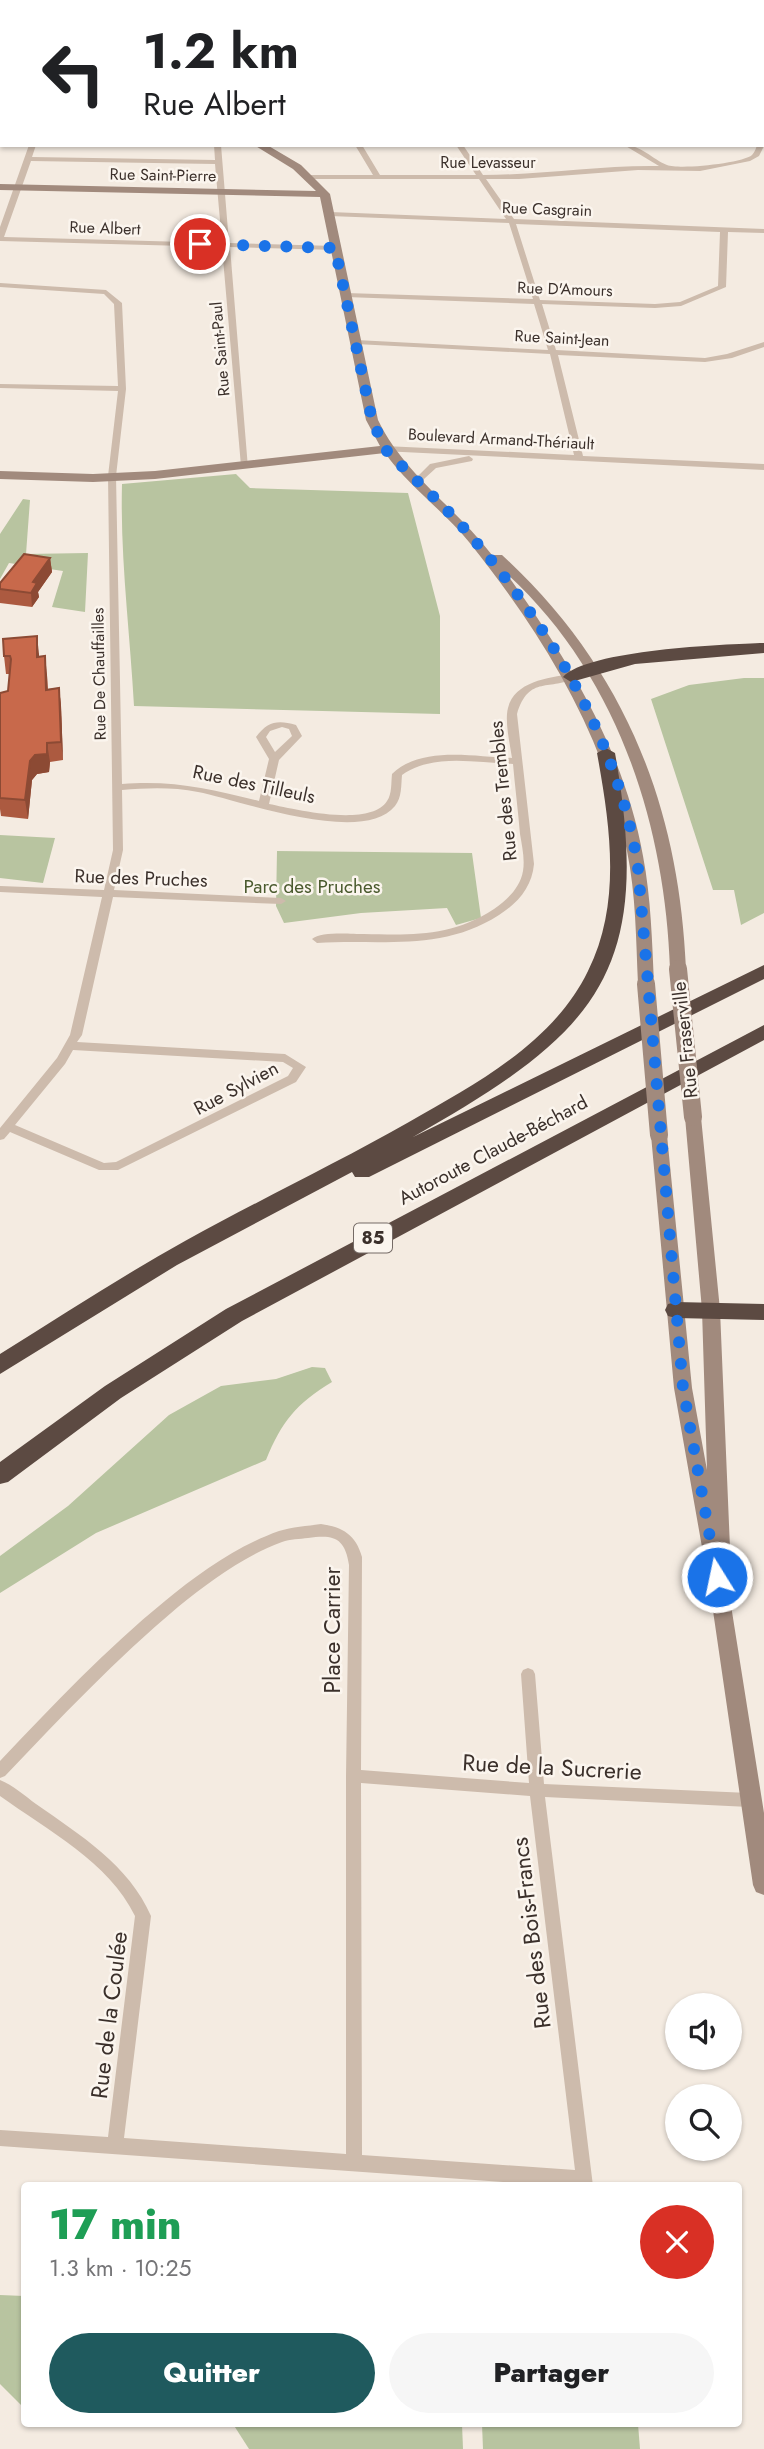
<!DOCTYPE html>
<html lang="fr">
<head>
<meta charset="utf-8">
<style>
  :root { --surface:#fff; --page:#f6f6f6; --text:#202124; --muted:#757577; --accent:#1f5a5e }
  body { margin:0; font-family:Jost,sans-serif; background:var(--page); color:var(--text); height:100vh; display:flex; flex-direction:column; font-size:26px; white-space:nowrap }
  * { box-sizing:border-box; margin:0 }
  p { font-size:23px; color:var(--muted) }
  .icon { flex:none; width:38px; height:38px; fill:none; stroke:currentColor; stroke-width:2; stroke-linecap:round; stroke-linejoin:round }
  .map { position:relative; flex:1; overflow:hidden }
  .side { position:absolute; left:21px; top:2182px; width:721px; height:245px; display:flex; flex-direction:column; background:var(--surface); border-radius:7px; box-shadow:0 2px 5px #0004 }
  .side>* { flex:none }
  .guide { position:absolute; left:0px; top:0px; width:765px; height:147px; box-shadow:0 2px 5px #0004; background:#fff; color:var(--text); overflow:hidden }
  .fabs { position:absolute; left:665px; top:1993px; display:grid; gap:14px }
  .fabs a { display:grid; place-items:center; width:77px; height:77px; border-radius:50%; background:var(--surface); box-shadow:0 2px 5px #0004; font-size:35px }
  .pin { position:absolute; display:grid; place-items:center; width:60px; height:60px; color:#fff; margin:-30px; border:4px solid #fff; border-radius:50%; box-shadow:0 2px 7px #0007 }
  .me { position:absolute; width:77px; margin:-38px; rotate:350deg; stroke-linejoin:round; filter:drop-shadow(0 0 5px #0008) }
  .turn { display:flex; align-items:center; gap:24px; height:147px; padding:0 28px; font-size:32px }
  .turn .icon { width:91px; height:91px; stroke-width:2.5 }
  .turn b { display:block; font-size:49px; line-height:60px }
  .round { display:grid; place-items:center; flex:none; width:74px; height:74px; border-radius:37px; background:var(--page) }
  .head { display:flex; align-items:center; justify-content:space-between; height:119px; padding:0 28px }
  h1 { font-size:42px; font-weight:800; line-height:52px; color:#1e9e55 }
  .button { display:flex; gap:14px; margin-top:auto; padding:14px 28px }
  .button a { flex:1; height:80px; border-radius:42px; background:var(--accent); color:#fff; font-size:28px; font-weight:800; line-height:80px; text-align:center }
  .button a+a { background:var(--page); color:var(--text) }
  .map>svg:first-child { display:block }
  .green { fill:#b8c4a0 }
  .lines { fill:none; stroke-linecap:round; stroke-linejoin:round }
  .street { fill:#cdbbac; fill-rule:evenodd }
  .secondary { fill:#a18a7d; fill-rule:evenodd }
  .highway { fill:#5c4a42; fill-rule:evenodd }
  .secondary-bridge { stroke:#a18a7d; stroke-width:18 }
  .wall { fill:#ac5a40 }
  .shaded-wall { fill:#8c4a34 }
  .building { fill:#c8694b; stroke:#8c4a34; stroke-width:2 }
  .route { stroke:#1a73e8; stroke-width:12; stroke-dasharray:0 21.6 }
  .labels { text-anchor:middle; dominant-baseline:central; stroke-width:5; stroke-linejoin:round; paint-order:stroke }
  .far-street-label { font-size:16px; fill:#3b302b; stroke:#fbf5ee }
  .shield { fill:#fbf5ee; stroke:#756b66; stroke-width:2 }
  .shield-label { font-size:18px; font-weight:bold; fill:#3b302b }
  .street-label { font-size:19px; fill:#3b302b; stroke:#fbf5ee }
  .park-label { font-size:19px; fill:#4a5a2e; stroke:#fbf5ee }
  .near-street-label { font-size:23px; fill:#3b302b; stroke:#fbf5ee }
</style>
</head>
<body>
<div class="map">
<svg width="764" height="2449" viewBox="0 0 764 2449">
  <rect width="100%" height="100%" fill="#f4ebe1"/>
  <g class="green">
    <path d="M236,474L250,488L408,493L440,616V714L134,706C130,632 120,558 122,484Z"/>
    <path d="M23,499L30,500L26,554L88,553L85,612L52,607L63,571L9,563L0,579V534Z"/>
    <path d="M744,678H764V913L741,925L734,890H713L651,699L689,685Z"/>
    <path d="M0,835L55,838L43,883L0,878Z"/>
    <path d="M277,851L472,853L481,918L456,925L447,908L361,913L284,923L276,906Z"/>
    <path d="M312,1367L325,1368L332,1382C296,1404 282,1421 266,1460L96,1533L0,1593V1556L68,1506L169,1415L221,1386L276,1379Z"/>
    <path d="M0,2295L24,2296V2408L0,2384Z"/>
    <path d="M233,2424H462L463,2449H249Z"/>
    <path d="M482,2424H638L640,2449H483Z"/>
  </g>
  <g class="lines">
    <g class="street">
      <path d="M5,0H11L4,2Z"/>
      <path d="M84,0H90L83,2Z"/>
      <path d="M160,0L190,2H162Z"/>
      <path d="M350,0H356L357,2H351Z"/>
      <path d="M571,0H577L578,2H572Z"/>
      <rect x="659" y="0" width="6" height="2"/>
      <rect x="744" y="0" width="6" height="2"/>
      <path d="M2,11V17L0,18V12Z"/>
      <rect x="0" y="38" width="2" height="4"/>
      <rect x="763" y="49" width="1" height="4"/>
      <rect x="0" y="117" width="2" height="4"/>
      <path d="M763,143L764,146L759,156L750,161L700,171L638,170L519,179H486L514,219L764,229V233L728,232L726,287L681,306L655,308L542,304L556,350L705,358L727,354L764,342V347L732,358L705,362L558,355L583,456L764,464V470L382,451V447L385,446L574,455L550,354L356,344L352,342L356,340L548,350L534,304L346,297L342,295L346,293L533,299L509,223L330,216L326,214L330,212L506,219L479,179H307V175H373L355,145H362L380,175H476L456,145H463L483,175C542,175 600,165 659,166L624,145C641,145 652,159 667,165C680,170 743,163 752,155C755,152 756,148 757,145H763ZM516,224L720,232L718,286L680,302L655,304L540,300Z"/>
      <path d="M29,145H36L32,157L215,160L214,145H221L229,243L335,246L339,248L335,250L230,247L248,468L241,466L222,247L0,241V227ZM31,161L215,164L222,243L4,237Z"/>
      <path d="M0,283L106,290L122,303L126,389L116,476L122,784C174,780 210,789 259,801L269,759L256,737C268,721 278,720 296,725L302,736L279,760L269,804C294,809 370,828 387,801C392,794 391,783 392,774C422,745 475,757 512,758C510,744 506,728 507,714C510,682 546,678 571,674L576,677C551,692 529,674 517,714L534,864C532,887 518,903 499,915C442,952 381,939 317,943L312,939C321,931 351,934 364,934C413,935 451,937 494,909C507,900 520,888 523,871C525,859 522,846 520,834C518,810 515,787 513,764C476,763 433,753 402,775C401,786 402,797 395,806C363,846 239,800 198,792C173,787 147,788 122,790L123,850L114,890L281,898L286,901L281,904L113,897L82,1035L77,1042L285,1054L306,1067L296,1082L118,1170H99L10,1132L4,1139L0,1140V1128L57,1058L70,1035L102,897L0,892V886L104,890L113,850L108,476L118,391L0,388V384L118,386L114,304L104,294L0,287ZM282,727L289,729L292,736L275,752L266,737L270,731ZM73,1050L283,1062L293,1068L288,1076L116,1162L104,1163L15,1125L65,1064Z"/>
      <path d="M469,456L473,459L472,461L436,468L424,479V488L417,486L416,478L430,464Z"/>
      <path d="M321,1524C343,1527 356,1535 362,1557L361,1770L529,1783L521,1674L523,1670L528,1668L533,1670L535,1674L544,1784L749,1793L754,1795L757,1800L754,1805L749,1807L545,1797L593,2186H560L0,2146V2130L108,2137L135,1916C109,1862 47,1830 0,1796V1780C13,1785 25,1796 36,1804C80,1835 129,1865 151,1916L124,2138L346,2154V1776L349,1565C345,1538 334,1534 308,1538C300,1539 290,1539 282,1542C244,1556 209,1582 178,1607C116,1659 61,1717 5,1776L0,1778V1761C53,1705 106,1649 165,1601C199,1573 237,1546 279,1531C292,1527 307,1526 321,1524ZM361,1783L530,1796L575,2170L362,2155Z"/>
    </g>
    <g class="secondary">
      <path d="M210,0H218L209,2Z"/>
      <path d="M254,145H267L301,165L330,194L378,420C404,474 456,508 492,555H502C624,667 679,805 686,969L684,973H672L670,969C665,823 617,674 506,573C568,659 624,750 643,856C651,898 652,941 654,984L646,989L638,984C636,940 636,895 627,851C605,735 542,633 469,542C443,510 408,486 385,453L155,479L93,482L0,479V471L93,474L155,471L380,446L366,420L320,197L0,190V184L316,191L293,169Z"/>
      <path d="M693,1111L701,1117L720,1310L730,1548L723,1555L764,1813V1895L756,1892L753,1885L712,1604L674,1388L651,1135L659,1129L667,1135L692,1388L707,1470L702,1310L685,1117Z"/>
    </g>
    <g class="highway">
      <path d="M764,643V653L635,664L571,682L563,677C587,650 725,644 764,643Z"/>
      <path d="M606,748L615,753C654,973 598,1032 413,1137L764,965V979L369,1177H355L352,1172L177,1265L0,1374V1354C61,1316 122,1276 185,1241C259,1200 335,1164 409,1122C476,1084 553,1043 588,971C622,903 610,825 597,753Z"/>
      <path d="M764,1025V1040L242,1321L121,1398L8,1482L0,1484V1462L105,1386L226,1309Z"/>
      <path d="M676,1302L764,1304V1320L676,1318L668,1316L665,1310L668,1304Z"/>
    </g>
    <g class="secondary-bridge">
      <path d="M678,969L693,1117"/>
      <path d="M646,984L659,1135"/>
    </g>
  </g>
  <g class="wall">
    <path d="M50,558L52,572L38,592L39,597L32,607L0,603V583Z"/>
    <path d="M4,656L39,657L47,675L48,689L59,688L61,706L63,760L50,762L49,772L37,774L32,780L28,819L1,816L0,809V693L8,691L10,674H6Z"/>
  </g>
  <g class="shaded-wall">
    <path d="M50,558L52,572L38,592L39,597L32,607L31,593L33,582Z"/>
    <path d="M37,636L39,654V676L37,657Z"/>
    <path d="M45,656L47,675L48,708L46,690Z"/>
    <path d="M59,688L61,706L63,760L61,742Z"/>
    <path d="M47,743L50,762L49,772L37,774L32,780L28,819L25,800L30,761Z"/>
  </g>
  <g class="building">
    <path d="M24,554L50,558L33,582L37,583L31,593L0,589V583Z"/>
    <path d="M37,636V657L45,656L46,690L59,688L61,742L47,743V754L35,755L30,761L25,800L0,798V693L8,691L11,659L10,656H4L3,639Z"/>
  </g>
  <g class="lines">
    <path class="route" d="M200,244L335,248L372,420L385,449C413,478 444,505 470,535C551,628 620,745 638,868L683,1388L717,1577"/>
  </g>
  <g class="labels">
    <g class="far-street-label">
      <text x="488" y="162">Rue Levasseur</text>
      <text transform="translate(163 175) rotate(1)">Rue Saint-Pierre</text>
      <text transform="translate(547 209) rotate(2)">Rue Casgrain</text>
      <text transform="translate(105 228) rotate(2)">Rue Albert</text>
      <text transform="translate(565 289) rotate(2)">Rue D'Amours</text>
      <text transform="translate(562 338) rotate(3)">Rue Saint-Jean</text>
      <text transform="translate(220 349) rotate(-95)">Rue Saint-Paul</text>
      <text transform="translate(501 439) rotate(3)">Boulevard Armand-Thériault</text>
      <text transform="translate(99 674) rotate(-91)">Rue De Chauffailles</text>
    </g>
    <rect class="shield" x="354" y="1223.5" width="38" height="29" rx="5"/>
    <g class="shield-label">
      <text x="373" y="1238">85</text>
    </g>
    <g class="street-label">
      <text transform="translate(254 784) rotate(12)">Rue des Tilleuls</text>
      <text transform="translate(503 791) rotate(-96)">Rue des Trembles</text>
      <text transform="translate(141 878) rotate(2)">Rue des Pruches</text>
      <text transform="translate(685 1040) rotate(-96)">Rue Fraserville</text>
      <text transform="translate(236 1088) rotate(-28)">Rue Sylvien</text>
      <text transform="translate(493 1150) rotate(-28)">Autoroute Claude-Béchard</text>
    </g>
    <g class="park-label">
      <text x="312" y="886">Parc des Pruches</text>
    </g>
    <g class="near-street-label">
      <text transform="translate(332 1630) rotate(-90)">Place Carrier</text>
      <text transform="translate(552 1767) rotate(3)">Rue de la Sucrerie</text>
      <text transform="translate(531 1933) rotate(-97)">Rue des Bois-Francs</text>
      <text transform="translate(109 2015) rotate(-83)">Rue de la Coulée</text>
    </g>
  </g>
</svg>
<div class="fabs">
<a><svg class="icon" aria-label="sound" viewBox="0 0 24 24"><path d="M4 9h4l5-4v14l-5-4H4zM17 9q2 3 0 6"/></svg></a>
<a><svg class="icon" aria-label="search" viewBox="0 0 24 24"><circle cx="10" cy="10" r="6"/><path d="M15 15l6 6"/></svg></a>
</div>
<div class="pin" style="left:200px;top:244px;background:#d93025"><svg class="icon" aria-label="arrive" viewBox="0 0 24 24"><path d="M6 21V4h12l-3 4 3 4H6"/></svg></div>
<svg class="me" style="left:717px;top:1577px" viewBox="-20 -20 40 40"><circle r="17" fill="#1a73e8" stroke="#fff" stroke-width="3"/><path d="M0-11L8 9 0 5-8 9z" fill="#fff"/></svg>
<div class="guide">
<div class="turn"><svg class="icon" aria-label="left" viewBox="0 0 24 24"><path d="M17 20v-9H6M10 6l-5 5 5 5"/></svg><div><b>1.2 km</b>Rue Albert</div></div>
</div>
<section class="side">
<div class="head"><div><h1>17 min</h1><p>1.3 km · 10:25</p></div><a class="round" style="background:#d93025;color:#fff"><svg class="icon" aria-label="close" viewBox="0 0 24 24"><path d="M6 6l12 12M18 6L6 18"/></svg></a></div>
<div class="button"><a>Quitter</a><a>Partager</a></div>
</section>
</div>
</body>
</html>
